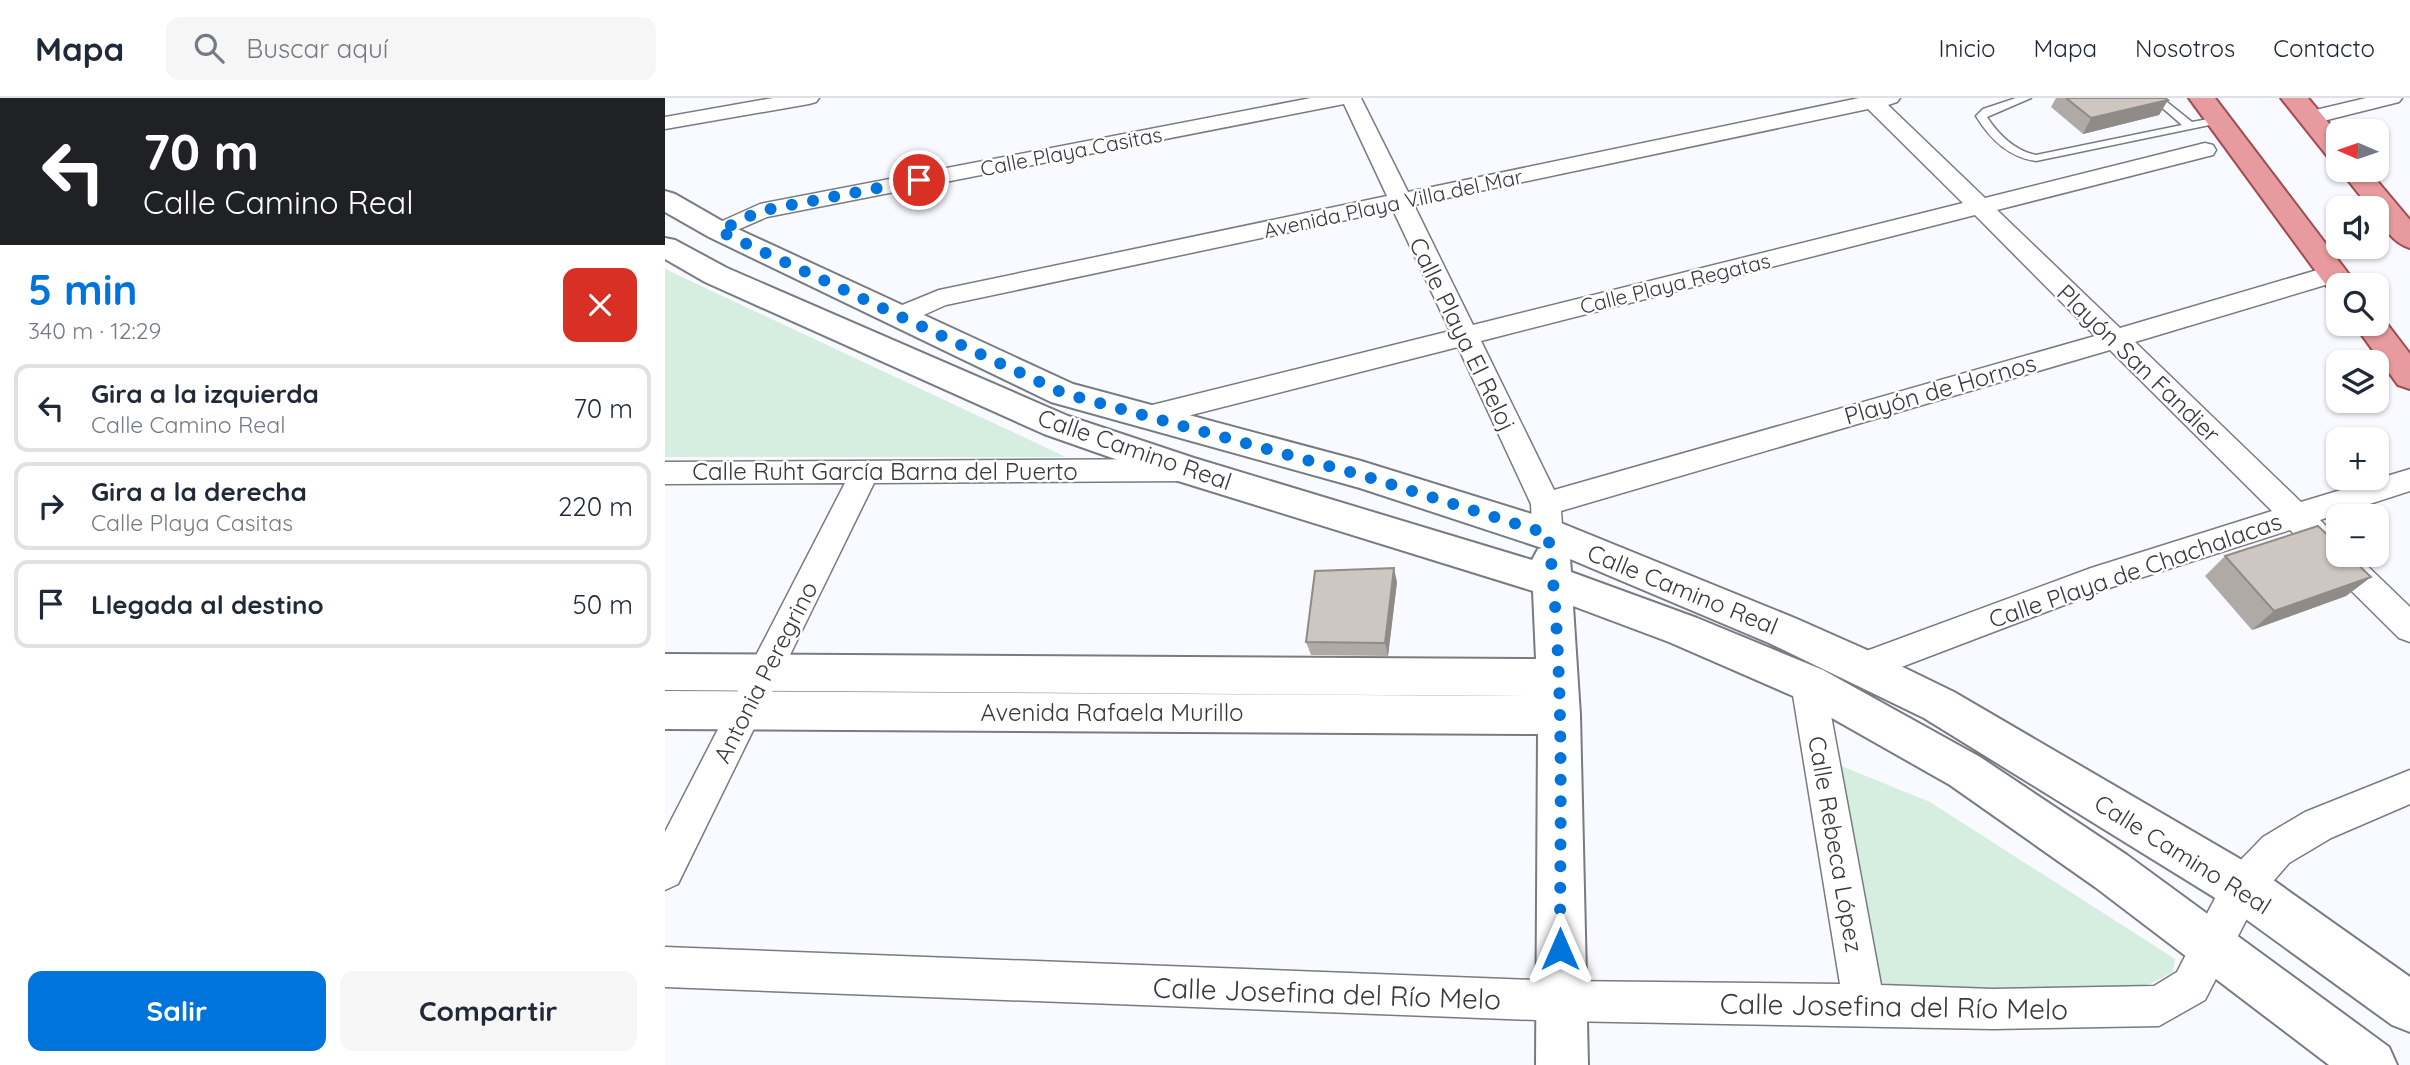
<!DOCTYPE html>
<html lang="es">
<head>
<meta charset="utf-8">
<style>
  :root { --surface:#fff; --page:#f6f6f7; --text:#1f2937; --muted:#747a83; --line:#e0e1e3; --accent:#0074db }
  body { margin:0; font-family:Quicksand,sans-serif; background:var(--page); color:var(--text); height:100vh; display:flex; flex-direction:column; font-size:26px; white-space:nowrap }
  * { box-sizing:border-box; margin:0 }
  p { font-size:23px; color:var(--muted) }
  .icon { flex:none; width:38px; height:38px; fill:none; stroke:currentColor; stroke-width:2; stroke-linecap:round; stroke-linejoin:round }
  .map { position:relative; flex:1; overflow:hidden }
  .panel { display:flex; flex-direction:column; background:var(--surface); width:665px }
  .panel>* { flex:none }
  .top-card { background:#202124; color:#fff; overflow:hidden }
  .needle { width:46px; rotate:272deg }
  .tools { position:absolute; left:1661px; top:21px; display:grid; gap:14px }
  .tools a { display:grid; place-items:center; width:63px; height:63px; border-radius:14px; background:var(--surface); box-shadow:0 2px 5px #0004; font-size:35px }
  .pin { position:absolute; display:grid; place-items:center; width:60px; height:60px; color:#fff; margin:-30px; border:4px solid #fff; border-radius:50%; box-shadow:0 2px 7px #0007 }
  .me { position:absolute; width:77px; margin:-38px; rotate:0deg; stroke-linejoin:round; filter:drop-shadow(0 0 5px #0008) }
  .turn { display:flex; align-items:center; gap:24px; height:147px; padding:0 28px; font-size:32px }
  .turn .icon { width:91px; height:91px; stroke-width:2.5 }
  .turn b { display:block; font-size:49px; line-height:60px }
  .round { display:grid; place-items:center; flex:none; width:74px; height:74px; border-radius:14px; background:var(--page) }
  .head { display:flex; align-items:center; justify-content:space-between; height:119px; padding:0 28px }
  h1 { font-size:42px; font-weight:800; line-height:52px; color:var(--accent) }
  .primary-button { display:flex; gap:14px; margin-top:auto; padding:14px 28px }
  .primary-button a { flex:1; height:80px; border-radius:14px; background:var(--accent); color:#fff; font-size:28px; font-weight:800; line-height:80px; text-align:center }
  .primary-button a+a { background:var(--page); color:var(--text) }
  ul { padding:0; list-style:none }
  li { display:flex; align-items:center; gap:21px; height:88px; margin:0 14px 10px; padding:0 14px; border:4px solid var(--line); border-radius:14px }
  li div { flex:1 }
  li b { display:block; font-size:26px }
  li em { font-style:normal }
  header { display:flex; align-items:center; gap:42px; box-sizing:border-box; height:98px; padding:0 35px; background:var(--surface); border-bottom:2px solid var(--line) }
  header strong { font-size:33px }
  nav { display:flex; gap:38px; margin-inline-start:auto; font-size:24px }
  .search { width:490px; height:63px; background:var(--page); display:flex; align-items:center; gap:18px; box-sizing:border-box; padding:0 24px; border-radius:14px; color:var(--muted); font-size:26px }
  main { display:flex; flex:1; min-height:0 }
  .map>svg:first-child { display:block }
  .green { fill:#d5eee0 }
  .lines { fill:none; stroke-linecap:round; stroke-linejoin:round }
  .service-casing { stroke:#777b82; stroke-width:3 }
  .minor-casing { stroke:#777b82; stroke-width:3 }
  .tertiary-casing { stroke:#777b82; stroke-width:4 }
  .primary-casing { stroke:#a04d51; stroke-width:4 }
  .service { fill:#fff; fill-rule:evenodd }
  .minor { fill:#fff; fill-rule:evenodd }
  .tertiary { fill:#fff; fill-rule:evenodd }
  .primary { fill:#e89b9e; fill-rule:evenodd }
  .wall { fill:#b0aaa6 }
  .shaded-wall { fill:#908b87 }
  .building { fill:#cdc6c1; stroke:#908b87; stroke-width:2 }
  .route { stroke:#0074db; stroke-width:12; stroke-dasharray:0 21.6 }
  .labels { text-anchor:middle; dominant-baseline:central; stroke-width:5; stroke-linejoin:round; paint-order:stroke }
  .far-street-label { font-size:21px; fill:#37383b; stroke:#fff }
  .street-label { font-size:24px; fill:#37383b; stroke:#fff }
  .near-street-label { font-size:28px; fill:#37383b; stroke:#fff }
</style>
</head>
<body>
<header>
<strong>Mapa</strong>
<div class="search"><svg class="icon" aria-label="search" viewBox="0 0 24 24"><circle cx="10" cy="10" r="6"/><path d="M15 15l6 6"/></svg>Buscar aquí</div>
<nav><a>Inicio</a><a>Mapa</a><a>Nosotros</a><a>Contacto</a></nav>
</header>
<main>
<section class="panel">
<div class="top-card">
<div class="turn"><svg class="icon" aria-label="left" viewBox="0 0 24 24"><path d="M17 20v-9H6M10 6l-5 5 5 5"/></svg><div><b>70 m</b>Calle Camino Real</div></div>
</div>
<div class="head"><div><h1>5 min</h1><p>340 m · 12:29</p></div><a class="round" style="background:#d93025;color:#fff"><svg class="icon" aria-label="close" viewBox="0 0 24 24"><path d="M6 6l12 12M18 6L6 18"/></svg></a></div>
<ul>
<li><svg class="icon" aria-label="left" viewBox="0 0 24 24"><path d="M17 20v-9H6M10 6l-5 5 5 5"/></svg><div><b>Gira a la izquierda</b><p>Calle Camino Real</p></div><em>70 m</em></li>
<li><svg class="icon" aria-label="right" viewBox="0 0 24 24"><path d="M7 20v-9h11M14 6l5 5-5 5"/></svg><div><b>Gira a la derecha</b><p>Calle Playa Casitas</p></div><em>220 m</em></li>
<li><svg class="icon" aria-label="arrive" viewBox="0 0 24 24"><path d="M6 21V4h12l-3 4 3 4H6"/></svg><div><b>Llegada al destino</b></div><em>50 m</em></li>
</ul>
<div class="primary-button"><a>Salir</a><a>Compartir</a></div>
</section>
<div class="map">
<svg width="1745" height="967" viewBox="0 0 1745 967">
  <rect width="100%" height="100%" fill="#f8faff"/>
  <g class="green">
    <path d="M0,171L401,359H0Z"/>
    <path d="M1169,665L1265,704L1510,861L1508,874L1481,888L1207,893Z"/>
  </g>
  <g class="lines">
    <defs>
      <path id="service" d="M1351,0H1366L1322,19C1333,36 1350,53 1371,57L1517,27L1486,0H1497L1527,24L1554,19L1559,22L1554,25L1371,63C1343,59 1325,41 1311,18L1318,11Z"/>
      <g id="minor">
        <path d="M108,0H154L151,4L144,6L0,31V19Z"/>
        <path d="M646,0H696L743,94L1194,0H1235L1232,4L1223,7L1320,100L1540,45L1548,47L1551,52L1548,57L1332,112L1455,230L1659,170L1668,168L1677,170L1680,176L1677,182L1470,244L1636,404L1745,371V393L1655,422L1673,440V457H1691L1745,509V544L1734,540L1625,432L1444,490L1197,584L1185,579L1180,569L1185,559L1426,470L1607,413L1445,252L896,413L897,427L893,436L882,439L871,436L867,427L866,406L793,249L479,329L469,326L465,319L469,312L479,309L785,233L728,112L281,207L243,224L234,227L225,224L221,218L225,212L274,192L722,98L679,6L102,119L54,140L46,138L42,133L46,128L95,106ZM1203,11L1298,105L808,227L749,107ZM1310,117L1430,238L889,392L816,243Z"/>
        <path d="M1701,0H1737L1734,4L1646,26L1638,25L1635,20L1638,15Z"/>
        <path d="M523,361L533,364L538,372L533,380L523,383L209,385L13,786L0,792V734L180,385L0,386V364Z"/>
        <path d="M1143,570L1155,574L1160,585L1216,887L1328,891L1489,888L1512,874L1563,775L1598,739L1640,714L1745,672V706L1666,740L1624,765L1591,803L1540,902L1494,928L1328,931L896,923L0,889V849L896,883L1175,886L1126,585L1131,574Z"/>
      </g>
      <path id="tertiary" d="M0,93L10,96L64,127L408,286L696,363L896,425L1132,521L1211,556L1289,594L1594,772L1745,879V934L1727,927L1560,806L1259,620L1104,545L905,461L906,474L1032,520L1158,572L1315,659L1462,757L1724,949L1732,967H1664L1430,789L1285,687L1128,598L1004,544L908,508L915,617L923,967H871L873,636L0,631V593L872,598L0,592V556L871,561L868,493L510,382L379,336L40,184L0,161V140L10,142L62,170L403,318L529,360L867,462L873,451L877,450L695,390L386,304L44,139L0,114Z"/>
      <g id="primary">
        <path d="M1524,0H1550L1692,187H1673V196L1666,194Z"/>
        <path d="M1616,0H1643L1673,36V61L1663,59Z"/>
        <path d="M1675,72H1703L1745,122V150C1730,146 1712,126 1712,110H1705Z"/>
        <path d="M1712,217L1716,218L1745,256V291L1733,287L1689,226H1712Z"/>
      </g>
    </defs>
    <use href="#service" class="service-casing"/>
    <use href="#minor" class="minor-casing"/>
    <use href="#tertiary" class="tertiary-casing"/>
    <use href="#primary" class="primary-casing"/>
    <use href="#service" class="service"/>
    <use href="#minor" class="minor"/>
    <use href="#tertiary" class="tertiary"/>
    <use href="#primary" class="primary"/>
  </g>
  <g class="wall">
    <path d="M1391,0H1500L1503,2L1494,17L1418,36L1386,9Z"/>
    <path d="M1560,458L1706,479L1681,498L1587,532L1540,478Z"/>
    <path d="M732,484L723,558L646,557L641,544Z"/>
  </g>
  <g class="shaded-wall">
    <path d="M1503,2L1494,17L1418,36L1426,20Z"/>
    <path d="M729,470L732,484L723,558L720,545Z"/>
    <path d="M1706,479L1681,498L1587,532L1609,513Z"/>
  </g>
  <g class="building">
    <path d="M1401,0H1500L1503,2L1426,20Z"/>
    <path d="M1653,428L1673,447V457H1683L1706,479L1609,513L1560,458Z"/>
    <path d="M729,470L720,545L641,544L650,473Z"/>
  </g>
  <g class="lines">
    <path class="route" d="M254,82L95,113L54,133L398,295L696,377L883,436C900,573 895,713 895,851"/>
  </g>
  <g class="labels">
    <g class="far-street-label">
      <text transform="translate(406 53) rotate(-11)">Calle Playa Casitas</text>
      <text transform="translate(728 105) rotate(-12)">Avenida Playa Villa del Mar</text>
      <text transform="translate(1010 185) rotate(-14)">Calle Playa Regatas</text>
    </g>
    <g class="street-label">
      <text transform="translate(798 236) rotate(64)">Calle Playa El Reloj</text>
      <text transform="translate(1474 265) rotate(44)">Playón San Fandier</text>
      <text transform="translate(1275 291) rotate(-16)">Playón de Hornos</text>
      <text transform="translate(470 351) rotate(19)">Calle Camino Real</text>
      <text x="220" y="373">Calle Ruht García Barna del Puerto</text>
      <text transform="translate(1470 472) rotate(-19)">Calle Playa de Chachalacas</text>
      <text transform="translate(1018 491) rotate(22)">Calle Camino Real</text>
      <text transform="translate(100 574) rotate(-63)">Antonia Peregrino</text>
      <text x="447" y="614">Avenida Rafaela Murillo</text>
      <text transform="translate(1171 746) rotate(80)">Calle Rebeca López</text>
      <text transform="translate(1518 756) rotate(32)">Calle Camino Real</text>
    </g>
    <g class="near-street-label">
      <text transform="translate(662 895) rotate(2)">Calle Josefina del Río Melo</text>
      <text transform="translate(1229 908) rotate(1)">Calle Josefina del Río Melo</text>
    </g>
  </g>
</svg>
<div class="tools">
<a><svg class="needle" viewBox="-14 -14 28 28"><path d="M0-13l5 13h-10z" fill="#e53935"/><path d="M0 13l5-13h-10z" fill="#747a83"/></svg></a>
<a><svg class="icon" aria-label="sound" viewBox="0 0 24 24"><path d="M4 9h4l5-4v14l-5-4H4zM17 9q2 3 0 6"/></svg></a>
<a><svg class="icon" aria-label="search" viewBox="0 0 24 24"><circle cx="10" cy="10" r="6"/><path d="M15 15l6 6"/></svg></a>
<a><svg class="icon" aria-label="layers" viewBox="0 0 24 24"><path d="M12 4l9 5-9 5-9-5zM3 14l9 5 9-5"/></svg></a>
<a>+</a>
<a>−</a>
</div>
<div class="pin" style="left:254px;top:82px;background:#d93025"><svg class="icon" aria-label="arrive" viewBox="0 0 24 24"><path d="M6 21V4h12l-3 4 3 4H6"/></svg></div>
<svg class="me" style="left:895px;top:851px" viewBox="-20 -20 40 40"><path d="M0-17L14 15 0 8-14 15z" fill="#0074db" stroke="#fff" stroke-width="4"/></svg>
</div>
</main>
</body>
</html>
